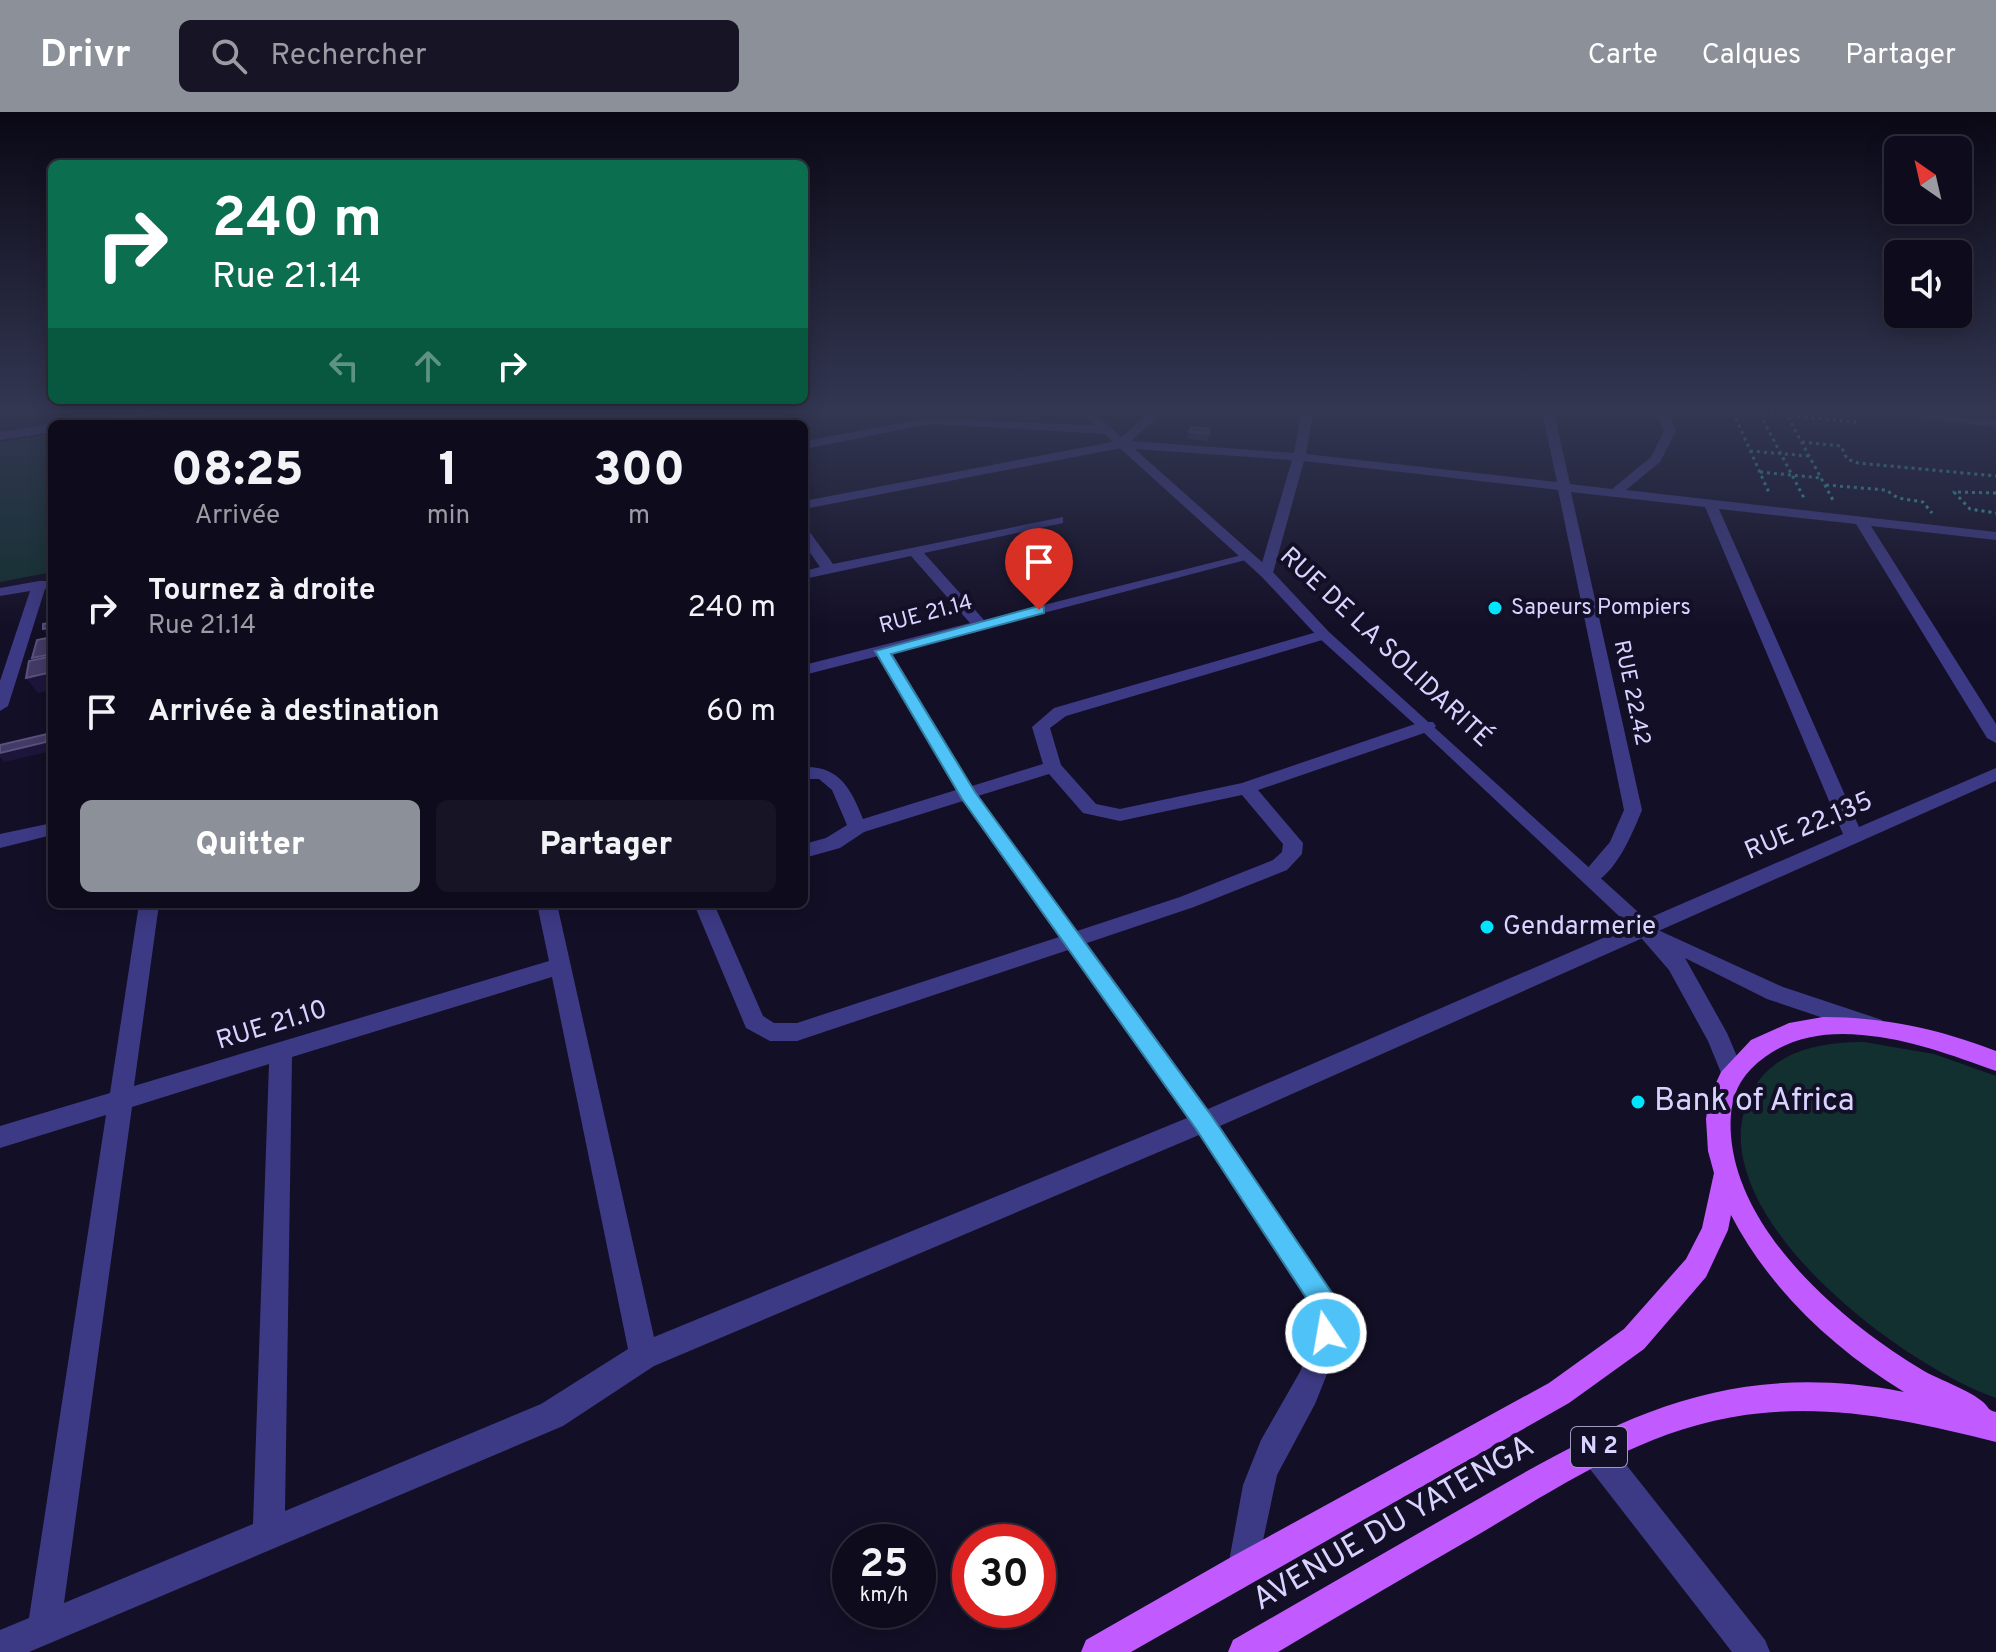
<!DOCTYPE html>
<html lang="fr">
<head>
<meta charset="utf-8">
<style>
  :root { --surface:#0e0b1c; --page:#171425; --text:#f1f3f6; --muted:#9b9ba3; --line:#2e2b3b; --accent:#8c9099 }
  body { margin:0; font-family:Overpass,sans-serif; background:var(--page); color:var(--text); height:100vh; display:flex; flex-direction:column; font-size:30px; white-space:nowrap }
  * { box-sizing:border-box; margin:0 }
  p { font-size:26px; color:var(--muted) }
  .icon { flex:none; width:44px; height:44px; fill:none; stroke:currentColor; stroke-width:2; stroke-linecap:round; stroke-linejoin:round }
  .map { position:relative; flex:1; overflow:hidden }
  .drawer { position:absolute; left:48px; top:308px; width:760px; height:488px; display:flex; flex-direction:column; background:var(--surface); border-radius:12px; box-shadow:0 4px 20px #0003,0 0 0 2px var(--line) }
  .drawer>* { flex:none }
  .top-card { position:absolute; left:48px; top:48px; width:760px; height:244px; border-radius:12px; box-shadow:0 4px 20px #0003,0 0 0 2px var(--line); background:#0b6e4f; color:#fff; overflow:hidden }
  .needle { width:52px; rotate:326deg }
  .fabs { position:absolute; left:1884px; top:24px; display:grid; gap:16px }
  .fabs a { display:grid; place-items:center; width:88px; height:88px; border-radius:12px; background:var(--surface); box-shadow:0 4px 20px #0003,0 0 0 2px var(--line); font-size:40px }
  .speed { position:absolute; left:832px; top:1412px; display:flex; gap:16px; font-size:40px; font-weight:700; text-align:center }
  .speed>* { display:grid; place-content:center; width:104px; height:104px; border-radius:50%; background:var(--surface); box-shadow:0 4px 20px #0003,0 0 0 2px var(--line); line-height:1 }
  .speed small { font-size:20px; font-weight:400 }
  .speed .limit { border:12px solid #d22; background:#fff; color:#111 }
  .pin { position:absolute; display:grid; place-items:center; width:68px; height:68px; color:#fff; margin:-82px -34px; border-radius:50% 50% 50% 0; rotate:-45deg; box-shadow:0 0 8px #0007 }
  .pin .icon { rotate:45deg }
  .me { position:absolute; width:88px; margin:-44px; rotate:348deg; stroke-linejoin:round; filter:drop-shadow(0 0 6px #0008) }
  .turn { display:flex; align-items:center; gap:28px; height:168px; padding:0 32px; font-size:36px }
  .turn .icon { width:104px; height:104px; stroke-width:2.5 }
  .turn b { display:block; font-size:56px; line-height:68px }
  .lanes { display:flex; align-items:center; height:76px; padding:0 32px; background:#0003; justify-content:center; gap:40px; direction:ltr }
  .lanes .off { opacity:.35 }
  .eta { display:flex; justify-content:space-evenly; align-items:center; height:136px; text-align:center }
  .eta b { font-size:48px; font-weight:800; line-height:56px }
  .cta { display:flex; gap:16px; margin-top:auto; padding:16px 32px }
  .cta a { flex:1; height:92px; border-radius:12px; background:var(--accent); color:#fff; font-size:32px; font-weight:800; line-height:92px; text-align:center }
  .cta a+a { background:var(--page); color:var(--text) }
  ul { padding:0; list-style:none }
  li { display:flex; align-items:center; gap:24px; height:104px; padding:0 32px }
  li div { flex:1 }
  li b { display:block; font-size:30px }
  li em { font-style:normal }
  header { display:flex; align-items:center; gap:48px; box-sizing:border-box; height:112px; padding:0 40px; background:var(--accent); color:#fff }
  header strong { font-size:38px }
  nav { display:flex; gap:44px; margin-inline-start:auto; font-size:28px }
  .search { width:560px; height:72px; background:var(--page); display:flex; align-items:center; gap:20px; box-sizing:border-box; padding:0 28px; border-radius:12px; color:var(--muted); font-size:30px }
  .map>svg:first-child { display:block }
  .green { fill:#12302f }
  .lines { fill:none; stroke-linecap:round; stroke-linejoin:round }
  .path { stroke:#2fb8b0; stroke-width:3; stroke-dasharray:3 4; stroke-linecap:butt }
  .minor { fill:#3d3a85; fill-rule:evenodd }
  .tertiary { fill:#3d3a85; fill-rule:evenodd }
  .primary { fill:#c25bff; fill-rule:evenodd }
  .wall { fill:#312854 }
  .shaded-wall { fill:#1d163a }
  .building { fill:#433a66; stroke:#5a527e; stroke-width:2 }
  .route { fill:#4fc3f7; stroke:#337fa1; stroke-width:2 }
  .poi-dot { fill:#00e5ff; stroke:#130f26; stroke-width:3 }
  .labels { text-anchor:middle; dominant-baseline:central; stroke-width:8; stroke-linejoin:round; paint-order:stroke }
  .far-poi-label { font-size:22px; fill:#d9d4ff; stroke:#130f26; text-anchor:start }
  .far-street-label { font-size:22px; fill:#d9d4ff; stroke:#130f26 }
  .shield { fill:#130f26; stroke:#9e99be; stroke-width:2 }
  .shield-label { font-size:24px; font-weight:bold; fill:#d9d4ff }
  .street-label { font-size:26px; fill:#d9d4ff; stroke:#130f26 }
  .poi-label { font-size:26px; fill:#d9d4ff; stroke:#130f26; text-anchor:start }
  .near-poi-label { font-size:32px; fill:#d9d4ff; stroke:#130f26; text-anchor:start }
  .near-street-label { font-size:32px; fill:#d9d4ff; stroke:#130f26 }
</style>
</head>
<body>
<header>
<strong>Drivr</strong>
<div class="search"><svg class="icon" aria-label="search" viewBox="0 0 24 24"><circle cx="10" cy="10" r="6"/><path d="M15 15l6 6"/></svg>Rechercher</div>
<nav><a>Carte</a><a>Calques</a><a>Partager</a></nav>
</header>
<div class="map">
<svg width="1996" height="1540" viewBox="0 0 1996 1540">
  <rect width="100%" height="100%" fill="#130f26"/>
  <g class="green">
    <path d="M203,300H584L589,312H123Z"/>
    <path d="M52,322V460L0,470V330Z"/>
    <path d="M1864,930L1934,942L1996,964V1286C1902,1254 1690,1096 1752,979C1774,938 1822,930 1864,930Z"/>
  </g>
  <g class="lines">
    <g class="path">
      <path d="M1733,300L1770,383"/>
      <path d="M1749,300L1856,310"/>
      <path d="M1760,302L1804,386"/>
      <path d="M1788,305L1834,390"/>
      <path d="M1802,330L1841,334L1847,347L1858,351L1996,364"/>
      <path d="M1750,339L1809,344"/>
      <path d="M1760,360L1821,366"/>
      <path d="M1826,373L1886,378L1898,386L1923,390L1932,401"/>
      <path d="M1996,381L1954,380L1970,397L1996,401"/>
    </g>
    <g class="minor">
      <path d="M133,300H163L102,312H74Z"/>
      <path d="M1150,300H1163L1131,329L1294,341L1301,300H1313L1306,342L1557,370L1542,300H1554L1570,372L1612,377L1651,345L1664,319L1656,300H1668L1676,319L1660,350L1626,378L1996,420V428L1871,414L1996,612V631L1987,626L1856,412L1719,397L1859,715L1996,656V669L1220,1014L1337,1189L1335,1242L1315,1292L1277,1363L1255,1466L1244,1471L1233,1466L1228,1455L1243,1373L1261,1328L1301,1258L1310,1218L1309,1192L1199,1023L654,1254L563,1314L29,1540H0V1518L29,1506L106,1003L0,1036V1014L110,981L139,792H159L134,974L549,849L537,792H557L654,1225L1187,1006L1068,838L797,929H770L746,916L694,792H714L763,904L774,911H797L1059,825L963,689L864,720L840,736L804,746V732L826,726L847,713L832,678L819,667H804V655C840,654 851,677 863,707L956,678L878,544L804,563V553L970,511L911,444L804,467V459L820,455L804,432V418L809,419L833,452L1063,405V411L924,441L984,508L1246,442L1253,446L892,541L972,674L1043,652L1032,615L1054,596L1324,518L1332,523L1329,526L1066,604L1050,616L1061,653L1096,692L1120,697L1242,671L1421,610H1433L1436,614L1433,618L1258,678L1303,731L1302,742L1287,758L1194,795L1087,831L1208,997L1843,722L1705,395L1571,380L1642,698C1633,720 1615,765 1590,772L1580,765L1610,730L1624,698L1558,378L1304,349L1273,461L1266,465L1259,461L1292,348L1121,336L804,397V389L1117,329ZM1049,662L1083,701L1120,709L1242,683L1283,732L1282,740L1273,748L1180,785L1077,819L978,684ZM552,865L628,1237L541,1292L285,1399L292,945ZM269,952L253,1412L64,1491L132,995Z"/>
      <path d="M1864,300H1909L1996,309V315Z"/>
      <path d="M929,306L1107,314L1113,318L1107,322L929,312L804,337V329Z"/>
      <path d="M52,312V320L0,328V320Z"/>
      <path d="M39,469H52V475L45,477L8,594L0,599V569L30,479L0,484V476Z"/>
      <path d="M52,711V723L0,736V722Z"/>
      <path d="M1594,1322L1605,1326L1765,1528L1770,1540H1732L1583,1348L1579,1337L1583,1326Z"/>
    </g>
    <path class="tertiary" d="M1080,300H1093L1271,458L1329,520L1658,818L1783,875L1882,908L1885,914L1882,920L1874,923L1767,887L1685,846L1727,921L1744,961L1740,968L1732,971L1724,968L1708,929L1669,858L1636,820L1421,618L1319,526L1261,464Z"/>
    <path class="primary" d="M1823,905C1884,905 1939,917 1996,939V959C1951,943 1910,927 1862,923C1820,919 1781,927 1751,957C1733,975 1729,999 1731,1024C1739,1123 1845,1212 1924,1259C1940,1268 1971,1279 1983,1290C1989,1295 1987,1298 1996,1300V1330C1920,1311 1842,1293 1763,1301C1657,1310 1570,1368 1481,1421C1413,1460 1345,1500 1278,1540H1228L1233,1528C1308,1485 1384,1441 1459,1398C1611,1310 1722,1245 1904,1280C1833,1236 1770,1178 1731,1103L1728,1118L1706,1165L1644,1237L1569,1291L1131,1540H1081L1086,1528L1233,1444L1549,1271L1624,1217L1686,1147L1702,1116L1714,1061L1708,1039L1706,1007L1709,986L1721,960L1751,928L1789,911Z"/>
  </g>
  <g class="wall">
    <path d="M866,300H900L901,302L873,307Z"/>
    <path d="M1945,300H1967L1966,302Z"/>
    <path d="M1209,317L1208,329L1188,327L1189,320Z"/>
  </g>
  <g class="shaded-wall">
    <path d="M872,300H900L901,302L873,307Z"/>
    <path d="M52,515V524L48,525L43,517Z"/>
    <path d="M52,542V560L44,561L32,546Z"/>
    <path d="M52,560V578L38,581L26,566Z"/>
    <path d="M47,622L52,628V639L4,650L0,645V641Z"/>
  </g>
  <g class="building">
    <path d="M1191,315L1209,317V322L1189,320Z"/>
    <path d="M52,510V515L43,517V512Z"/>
    <path d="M52,525V542L32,546L37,528Z"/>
    <path d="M52,544V560L26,566L29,549Z"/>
    <path d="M47,622L46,630L0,641V633Z"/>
  </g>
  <linearGradient id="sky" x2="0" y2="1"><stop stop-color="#0a0815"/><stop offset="0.58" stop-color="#333752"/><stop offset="1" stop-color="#333752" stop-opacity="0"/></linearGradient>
  <rect width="1996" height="516" fill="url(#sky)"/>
  <path class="route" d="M1039,494L1044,495V501L891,542L975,680L1211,1003L1332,1181L1339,1221L1335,1230L1326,1233L1317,1230L1311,1193L1196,1017L962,687L875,539Z"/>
  <g class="poi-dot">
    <circle cx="1495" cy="496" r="8"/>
    <circle cx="1487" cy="815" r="8"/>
    <circle cx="1638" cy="990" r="8"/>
  </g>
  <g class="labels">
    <g class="far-poi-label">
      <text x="1511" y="496">Sapeurs Pompiers</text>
    </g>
    <g class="far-street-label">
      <text transform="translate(926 503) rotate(-15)">RUE 21.14</text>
      <text transform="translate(1631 581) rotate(78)">RUE 22.42</text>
    </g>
    <rect class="shield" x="1571" y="1315" width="56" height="40" rx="6"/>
    <g class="shield-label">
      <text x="1599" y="1335">N 2</text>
    </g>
    <g class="street-label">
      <text transform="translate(1385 536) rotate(43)">RUE DE LA SOLIDARITÉ</text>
      <text transform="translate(1809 715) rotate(-23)">RUE 22.135</text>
      <text transform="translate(272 914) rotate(-17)">RUE 21.10</text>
    </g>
    <g class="poi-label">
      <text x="1503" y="815">Gendarmerie</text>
    </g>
    <g class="near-poi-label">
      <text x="1654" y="990">Bank of Africa</text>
    </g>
    <g class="near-street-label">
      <text transform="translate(1394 1412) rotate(-30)">AVENUE DU YATENGA</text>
    </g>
  </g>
</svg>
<div class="fabs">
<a><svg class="needle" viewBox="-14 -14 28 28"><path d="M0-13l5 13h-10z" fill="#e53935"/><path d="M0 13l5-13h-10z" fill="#9b9ba3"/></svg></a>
<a><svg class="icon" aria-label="sound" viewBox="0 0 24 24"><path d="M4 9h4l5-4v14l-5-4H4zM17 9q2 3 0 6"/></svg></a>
</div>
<div class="speed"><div>25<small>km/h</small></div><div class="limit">30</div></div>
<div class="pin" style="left:1039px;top:498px;background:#d93025"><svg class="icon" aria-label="arrive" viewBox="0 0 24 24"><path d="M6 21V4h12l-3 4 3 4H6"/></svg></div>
<svg class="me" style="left:1326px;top:1221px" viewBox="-20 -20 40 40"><circle r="17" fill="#4fc3f7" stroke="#fff" stroke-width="3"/><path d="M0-11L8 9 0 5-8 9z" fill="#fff"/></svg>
<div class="top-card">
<div class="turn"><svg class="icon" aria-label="right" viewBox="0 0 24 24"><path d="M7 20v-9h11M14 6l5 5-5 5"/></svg><div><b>240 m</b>Rue 21.14</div></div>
<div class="lanes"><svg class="icon off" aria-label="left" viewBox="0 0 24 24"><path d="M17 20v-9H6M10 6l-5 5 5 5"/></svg><svg class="icon off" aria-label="ahead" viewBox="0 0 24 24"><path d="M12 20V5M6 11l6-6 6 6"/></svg><svg class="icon" aria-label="right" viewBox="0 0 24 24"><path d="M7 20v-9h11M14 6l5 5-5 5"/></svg></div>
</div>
<section class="drawer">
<div class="eta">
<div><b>08:25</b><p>Arrivée</p></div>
<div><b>1</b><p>min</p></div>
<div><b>300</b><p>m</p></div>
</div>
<ul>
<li><svg class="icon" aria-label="right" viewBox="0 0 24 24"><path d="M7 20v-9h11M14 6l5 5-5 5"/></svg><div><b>Tournez à droite</b><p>Rue 21.14</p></div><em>240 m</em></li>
<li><svg class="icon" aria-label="arrive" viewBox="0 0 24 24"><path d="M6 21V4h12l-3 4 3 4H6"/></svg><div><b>Arrivée à destination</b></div><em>60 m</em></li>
</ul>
<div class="cta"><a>Quitter</a><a>Partager</a></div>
</section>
</div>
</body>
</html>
